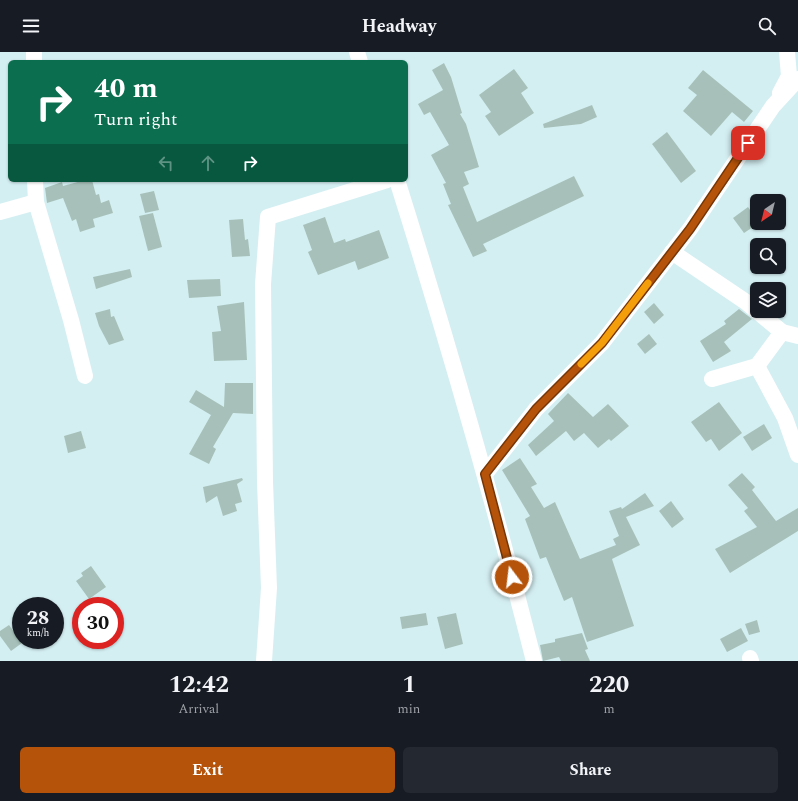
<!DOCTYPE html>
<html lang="en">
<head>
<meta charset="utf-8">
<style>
  :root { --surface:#171b24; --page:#242831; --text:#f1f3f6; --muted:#9ea1a6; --accent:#b45309 }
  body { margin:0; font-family:Spectral,serif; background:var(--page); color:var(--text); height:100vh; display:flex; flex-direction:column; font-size:15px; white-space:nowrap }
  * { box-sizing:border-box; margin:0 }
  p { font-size:13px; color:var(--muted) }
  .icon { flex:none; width:22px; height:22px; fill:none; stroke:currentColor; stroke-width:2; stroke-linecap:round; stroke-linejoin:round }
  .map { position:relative; height:609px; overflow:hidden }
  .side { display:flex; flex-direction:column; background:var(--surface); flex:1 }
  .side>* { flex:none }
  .top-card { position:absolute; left:8px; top:8px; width:400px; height:122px; border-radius:6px; box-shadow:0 1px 3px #0004; background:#0b6e4f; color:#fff; overflow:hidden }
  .needle { width:26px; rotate:215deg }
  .tools { position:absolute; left:750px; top:142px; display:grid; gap:8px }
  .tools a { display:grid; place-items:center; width:36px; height:36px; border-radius:6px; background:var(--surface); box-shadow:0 1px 3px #0004; font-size:20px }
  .speed { position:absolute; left:12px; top:545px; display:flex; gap:8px; font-size:20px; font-weight:700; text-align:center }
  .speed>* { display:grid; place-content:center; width:52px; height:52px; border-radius:50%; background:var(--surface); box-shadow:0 1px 3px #0004; line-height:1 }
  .speed small { font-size:10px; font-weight:400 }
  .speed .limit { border:6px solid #d22; background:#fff; color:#111 }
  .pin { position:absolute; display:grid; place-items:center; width:34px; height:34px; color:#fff; margin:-17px; border-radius:8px; box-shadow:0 2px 6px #0006 }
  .me { position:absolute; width:44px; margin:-22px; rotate:345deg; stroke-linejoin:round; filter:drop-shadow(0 0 3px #0008) }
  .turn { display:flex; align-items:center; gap:14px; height:84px; padding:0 20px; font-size:18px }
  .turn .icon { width:52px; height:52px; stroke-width:2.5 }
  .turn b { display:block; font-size:28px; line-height:34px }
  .lanes { display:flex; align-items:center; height:38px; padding:0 20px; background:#0003; justify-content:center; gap:20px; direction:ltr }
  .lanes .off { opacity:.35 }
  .eta { display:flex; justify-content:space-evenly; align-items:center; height:68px; text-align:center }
  .eta b { font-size:24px; font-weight:700; line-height:28px }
  .button { display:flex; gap:8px; margin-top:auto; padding:8px 20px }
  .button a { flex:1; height:46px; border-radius:6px; background:var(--accent); color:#fff; font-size:16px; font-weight:700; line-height:46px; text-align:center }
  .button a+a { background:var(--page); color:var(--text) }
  header { display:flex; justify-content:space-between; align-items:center; height:52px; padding:0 20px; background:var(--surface); font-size:18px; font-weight:700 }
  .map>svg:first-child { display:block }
  .building { fill:#a7c1ba }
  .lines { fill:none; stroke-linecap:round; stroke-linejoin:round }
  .minor { stroke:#fff; stroke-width:16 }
  .route-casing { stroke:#753606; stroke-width:10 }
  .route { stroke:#b45309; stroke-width:7 }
  .slow { stroke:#f59e0b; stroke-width:7 }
</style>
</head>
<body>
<header><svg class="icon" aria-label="menu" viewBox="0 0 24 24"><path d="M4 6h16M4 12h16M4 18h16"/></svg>Headway<svg class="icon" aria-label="search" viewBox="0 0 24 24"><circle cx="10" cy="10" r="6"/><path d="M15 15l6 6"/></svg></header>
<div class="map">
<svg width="798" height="609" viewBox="0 0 798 609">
  <rect width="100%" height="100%" fill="#d4eff2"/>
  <g class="building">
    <path d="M444,11L451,25L462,61L460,62L466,72L479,115L464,120L469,132L463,135L477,170L574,124L584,144L483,192L487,199L473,205L448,153L451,152L443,132L446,131L431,103L449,93L430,60L424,63L418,52L443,38L432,18Z"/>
    <path d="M514,17L528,36L521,41L534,61L499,84L485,64L491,60L479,43Z"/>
    <path d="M703,18L753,59L744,70L732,60L711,84L683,59L697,43L688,36Z"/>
    <path d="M592,53L597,65L581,72L544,76L543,72Z"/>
    <path d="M667,80L696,119L681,131L652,92Z"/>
    <path d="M85,128H92L96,143L99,142L101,151L109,148L113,161L93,167L95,175L80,180L76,167L72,169L63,146L47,151L45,136L62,130L63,134Z"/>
    <path d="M154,139L159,158L145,161L140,142Z"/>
    <path d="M748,155L759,171L744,181L733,166Z"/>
    <path d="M153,161L162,195L148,199L139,164Z"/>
    <path d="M325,165L334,191L345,187L346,190L379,178L389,206L358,218L355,209L318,223L308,200L312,198L303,173Z"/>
    <path d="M243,167L245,188L248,187L250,204L232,205L229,168Z"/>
    <path d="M130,217L132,225L96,237L93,225Z"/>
    <path d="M220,227L221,244L189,246L187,228Z"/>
    <path d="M244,250L247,308L214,309L212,280L221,279L217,254Z"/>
    <path d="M654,251L664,263L654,272L644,260Z"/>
    <path d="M110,257L111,265L114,264L124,288L109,293L99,274L95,261Z"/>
    <path d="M739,257L752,267L724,290L731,299L713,310L700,289L726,272L724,269Z"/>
    <path d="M649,282L657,292L645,302L637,292Z"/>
    <path d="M225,331H253V362L233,361L213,395L216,397L209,412L189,402L211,363L189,350L196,338L224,355Z"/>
    <path d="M568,341L593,365L608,352L629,374L611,389L609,387L598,396L584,381L574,389L566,379L536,404L528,393L554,369L548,362Z"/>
    <path d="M719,350L742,381L719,399L711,387L706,390L691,370Z"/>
    <path d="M764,372L772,386L752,399L743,385Z"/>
    <path d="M81,379L86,396L68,401L64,384Z"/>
    <path d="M520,406L537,432L531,435L544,456L555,450L580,507L616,493L613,487L619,484L609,459L621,455L622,457L645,441L654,454L626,465L640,493L612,507L634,574L587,590L572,545L564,549L546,505L540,507L525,467L530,464L502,418Z"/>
    <path d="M742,421L755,435L752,438L776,469L798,456V479L730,521L715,497L757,475L744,459L748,456L728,433Z"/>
    <path d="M242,426L243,428L237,432L242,450L235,452L237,459L223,464L217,444L206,451L203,435Z"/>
    <path d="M671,449L684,467L672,476L659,459Z"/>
    <path d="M91,514L106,535L89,547L76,529L83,524L81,521Z"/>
    <path d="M426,561L428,573L402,577L400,565Z"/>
    <path d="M456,561L463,592L445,597L437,565Z"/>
    <path d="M757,568L760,580L749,583L745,572Z"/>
    <path d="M9,573L22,591L11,599L0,584V579Z"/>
    <path d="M741,576L748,589L727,600L720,587Z"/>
    <path d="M582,581L588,597L585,598L590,609H561L559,605L543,609L540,593L555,590V587Z"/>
  </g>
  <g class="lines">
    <g class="minor">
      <path d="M34,0V10"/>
      <path d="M357,0L360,10"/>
      <path d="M780,41L789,24L787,0"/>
      <path d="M35,128L36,150L71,268L85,324"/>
      <path d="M397,128C447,287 493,447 534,609"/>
      <path d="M0,160L36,150"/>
      <path d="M672,200L746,250L782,280L757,314L712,327"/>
      <path d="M782,280L798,284"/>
      <path d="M757,314L785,366L798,403"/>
      <path d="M485,422L536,357L602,291L690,177L773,54L798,27"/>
      <path d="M750,606L751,609"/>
      <path d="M264,609L269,536L265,430L263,232L268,165L387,128"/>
    </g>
  </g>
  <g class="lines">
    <defs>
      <path id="route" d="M512,525L485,422L536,357L602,291L690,177L748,91"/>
    </defs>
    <use href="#route" class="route-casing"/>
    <use href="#route" class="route"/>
    <path class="slow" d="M581,312L602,291L648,231"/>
  </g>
</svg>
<div class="tools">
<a><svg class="needle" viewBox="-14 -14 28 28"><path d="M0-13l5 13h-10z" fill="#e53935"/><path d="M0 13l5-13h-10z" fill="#9ea1a6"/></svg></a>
<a><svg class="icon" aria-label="search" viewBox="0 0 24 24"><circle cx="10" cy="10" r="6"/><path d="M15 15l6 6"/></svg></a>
<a><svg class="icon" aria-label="layers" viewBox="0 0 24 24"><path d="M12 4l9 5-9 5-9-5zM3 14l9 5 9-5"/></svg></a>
</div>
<div class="speed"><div>28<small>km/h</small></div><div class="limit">30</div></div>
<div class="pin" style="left:748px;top:91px;background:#d93025"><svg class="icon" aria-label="arrive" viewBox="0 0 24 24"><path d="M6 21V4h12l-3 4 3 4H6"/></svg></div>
<svg class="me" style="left:512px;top:525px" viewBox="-20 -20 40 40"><circle r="17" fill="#b45309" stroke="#fff" stroke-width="3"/><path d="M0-11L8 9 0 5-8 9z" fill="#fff"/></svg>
<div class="top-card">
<div class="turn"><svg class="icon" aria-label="right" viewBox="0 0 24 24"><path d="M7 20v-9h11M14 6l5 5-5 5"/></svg><div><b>40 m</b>Turn right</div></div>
<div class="lanes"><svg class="icon off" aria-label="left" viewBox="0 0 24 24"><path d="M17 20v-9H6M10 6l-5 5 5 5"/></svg><svg class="icon off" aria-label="ahead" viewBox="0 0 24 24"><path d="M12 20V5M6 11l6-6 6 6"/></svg><svg class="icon" aria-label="right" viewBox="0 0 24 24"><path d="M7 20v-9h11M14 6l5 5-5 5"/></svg></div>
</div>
</div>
<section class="side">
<div class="eta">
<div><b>12:42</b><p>Arrival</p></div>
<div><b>1</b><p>min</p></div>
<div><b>220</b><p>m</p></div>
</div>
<div class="button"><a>Exit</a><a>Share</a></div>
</section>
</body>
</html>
